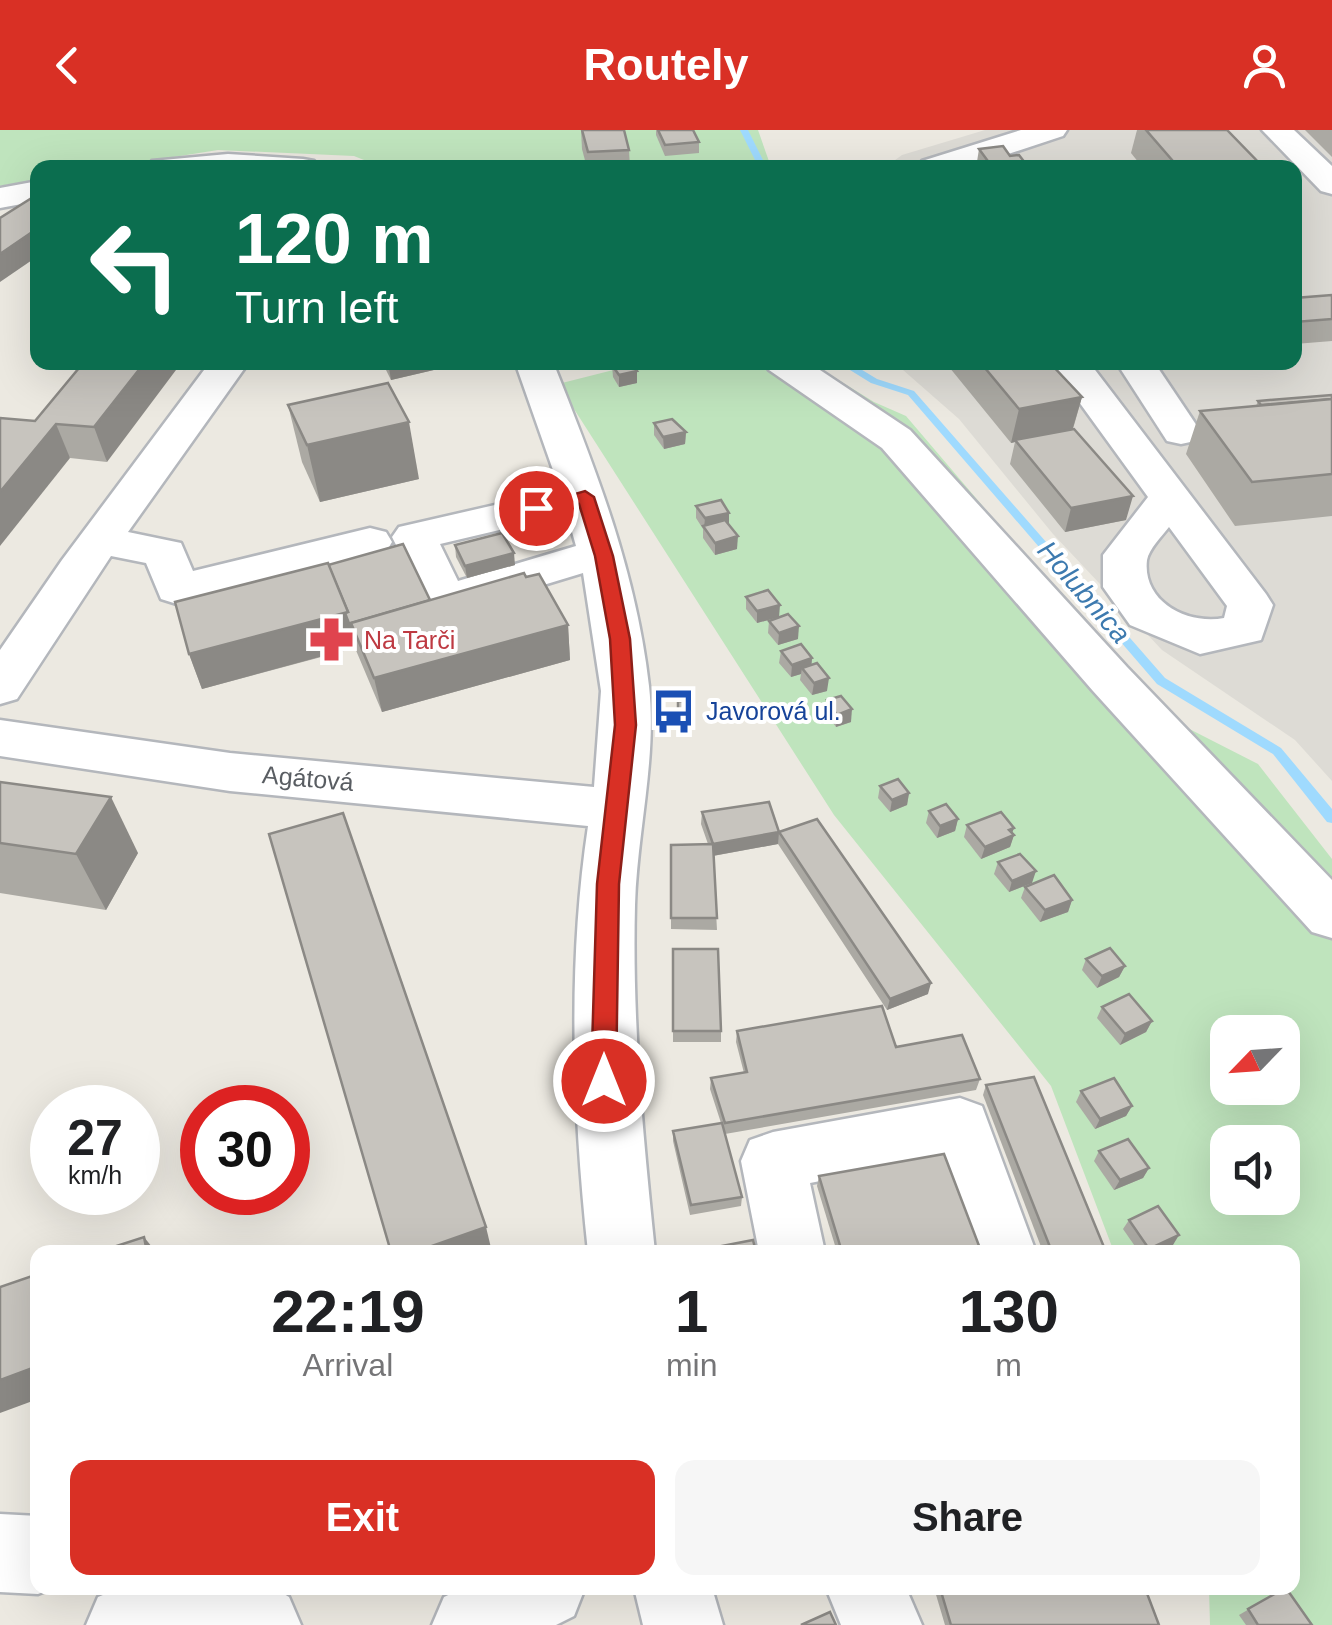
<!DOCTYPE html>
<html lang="en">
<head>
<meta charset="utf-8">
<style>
  :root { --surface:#fff; --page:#f6f6f6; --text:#202124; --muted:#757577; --accent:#d93025 }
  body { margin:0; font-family:Arial,sans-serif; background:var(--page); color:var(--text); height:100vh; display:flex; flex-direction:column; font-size:38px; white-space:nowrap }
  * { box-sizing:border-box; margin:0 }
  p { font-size:32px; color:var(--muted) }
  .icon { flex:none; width:55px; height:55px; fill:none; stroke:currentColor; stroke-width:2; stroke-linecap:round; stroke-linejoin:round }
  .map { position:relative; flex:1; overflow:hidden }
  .drawer { position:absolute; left:30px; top:1115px; width:1270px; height:350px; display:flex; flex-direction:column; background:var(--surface); border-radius:20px; box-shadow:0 10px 40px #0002 }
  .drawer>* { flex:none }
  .top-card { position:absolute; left:30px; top:30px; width:1272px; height:210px; border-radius:20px; box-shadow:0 10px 40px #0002; background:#0b6e4f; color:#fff; overflow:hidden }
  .needle { width:65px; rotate:245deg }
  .fabs { position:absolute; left:1210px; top:885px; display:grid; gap:20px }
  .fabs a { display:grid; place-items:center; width:90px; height:90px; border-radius:20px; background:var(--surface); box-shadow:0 10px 40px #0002; font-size:50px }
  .speed { position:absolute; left:30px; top:955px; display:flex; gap:20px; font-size:50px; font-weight:700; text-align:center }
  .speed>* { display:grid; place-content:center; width:130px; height:130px; border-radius:50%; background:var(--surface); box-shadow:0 10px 40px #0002; line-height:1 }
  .speed small { font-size:25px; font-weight:400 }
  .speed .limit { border:15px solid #d22; background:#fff; color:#111 }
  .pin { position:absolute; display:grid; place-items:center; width:85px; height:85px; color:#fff; margin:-42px; border:5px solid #fff; border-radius:50%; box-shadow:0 2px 10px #0007 }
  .me { position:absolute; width:110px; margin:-55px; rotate:0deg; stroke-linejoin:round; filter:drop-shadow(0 0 8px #0008) }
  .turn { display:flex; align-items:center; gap:35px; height:210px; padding:0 40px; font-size:45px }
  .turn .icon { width:130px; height:130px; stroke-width:2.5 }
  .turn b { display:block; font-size:70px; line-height:85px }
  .eta { display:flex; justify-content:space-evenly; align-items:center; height:170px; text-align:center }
  .eta b { font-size:60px; font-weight:600; line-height:70px }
  .action { display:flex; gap:20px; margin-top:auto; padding:20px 40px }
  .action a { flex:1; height:115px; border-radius:20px; background:var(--accent); color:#fff; font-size:40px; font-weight:600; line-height:115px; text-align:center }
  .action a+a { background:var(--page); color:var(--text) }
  header { display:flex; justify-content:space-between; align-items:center; height:130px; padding:0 40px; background:var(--accent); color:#fff; font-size:45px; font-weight:600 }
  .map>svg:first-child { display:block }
  .industrial { fill:#dddbd5 }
  .green { fill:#bfe4bd; fill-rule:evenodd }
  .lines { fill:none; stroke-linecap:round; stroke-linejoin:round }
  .stream { fill:#9fdafe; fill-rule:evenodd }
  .minor-casing { stroke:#b4b7bc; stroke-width:5 }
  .minor { fill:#fff; fill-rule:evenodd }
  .wall { fill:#aba9a3 }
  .shaded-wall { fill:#8b8985 }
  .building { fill:#c7c4be; stroke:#8b8985; stroke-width:2.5 }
  .route { fill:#d93025; stroke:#8d1f18; stroke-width:2.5 }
  .labels { text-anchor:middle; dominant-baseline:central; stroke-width:8; stroke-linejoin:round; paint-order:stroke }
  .health-label { font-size:25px; fill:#be3a42; stroke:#fff; text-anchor:start }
  .transit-label { font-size:25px; fill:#164399; stroke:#fff; text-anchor:start }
  .street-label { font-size:25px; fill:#595d62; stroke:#fff }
  .water-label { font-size:28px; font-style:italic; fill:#3d7aaf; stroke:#fff }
</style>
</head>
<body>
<header><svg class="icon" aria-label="back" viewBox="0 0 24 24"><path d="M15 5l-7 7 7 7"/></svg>Routely<svg class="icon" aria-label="person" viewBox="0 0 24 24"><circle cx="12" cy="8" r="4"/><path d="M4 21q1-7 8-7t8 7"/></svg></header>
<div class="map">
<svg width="1332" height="1495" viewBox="0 0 1332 1495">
  <rect width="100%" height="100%" fill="#ece9e1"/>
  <path class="industrial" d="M985,0H1332V651L1295,610L1162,520L1053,404L959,289L895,233L1295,232V38H884L902,25Z"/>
  <g class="green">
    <path d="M0,0H758L771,37L384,38L354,26L218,20L110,37L38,38L37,50L0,56Z"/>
    <path d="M641,233H811L874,272L906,286L1160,584L1258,634L1332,729V1495H1210L1209,1458H1292V1122H1114L1051,956L834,685L558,254ZM1228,902H1282V958H1228ZM1228,1012H1282V1068H1228Z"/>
  </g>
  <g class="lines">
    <g class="stream">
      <path d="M740,0H748L767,38H759Z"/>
      <path d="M837,232H849L877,249L914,261L1165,548L1281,618L1332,679V693L1327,692L1273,624L1157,554L908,265L871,253Z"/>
    </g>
    <defs>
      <g id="minor">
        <path d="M1021,0H1067L1063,6L966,38H918L922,31Z"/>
        <path d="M1262,0H1294L1332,36V64L1321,61Z"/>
        <path d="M228,24L303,29L314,31L318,38H148L152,31Z"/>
        <path d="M38,51V71L0,78V58Z"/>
        <path d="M210,232H249L128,402L181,413L193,441L370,398L386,402L392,412L386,422L177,474L161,469L146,433L111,426L17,569L0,574V520L62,430Z"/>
        <path d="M515,232H553C596,340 636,441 649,556C657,629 637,702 635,775C632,892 643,1006 655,1122H588C573,981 567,836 588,696L230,661L0,626V590L230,623L594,657L601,561L583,443L445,485L429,480L392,407L399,397L560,360ZM567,384L576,416L458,451L440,414Z"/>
        <path d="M763,232H808L910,300L1127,537L1332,750V808L1312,802L1093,561L882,318L769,240Z"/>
        <path d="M1050,232H1089L1266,464L1273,475L1261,510L1200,524L1130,495L1103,457V425L1148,367ZM1169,397L1227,476L1224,488C1188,495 1142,472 1147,430C1149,419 1162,406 1169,397Z"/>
        <path d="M1116,232H1154L1201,302L1195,311L1181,314L1167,311Z"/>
        <path d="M960,968L982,976L1036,1122H970L939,1028L810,1053L825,1122H759L741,1031L750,1010L773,1002Z"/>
        <path d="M0,1384L38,1386V1458H53L38,1464L0,1462Z"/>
        <path d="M120,1458H274L289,1467L301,1495H86L98,1467Z"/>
        <path d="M463,1458H585L574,1486L556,1495H432L444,1467Z"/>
        <path d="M634,1458H712L723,1495H643Z"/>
        <path d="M826,1458H906L922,1495H841Z"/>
      </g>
    </defs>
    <use href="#minor" class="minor-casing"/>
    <use href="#minor" class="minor"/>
  </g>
  <g class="wall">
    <path d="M581,0L629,20L630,38H587L582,19Z"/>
    <path d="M656,0L699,12V23L665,26L656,5Z"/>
    <path d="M1137,0H1227L1264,38H1143L1131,23Z"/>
    <path d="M1305,0H1332V27Z"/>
    <path d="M979,19L1010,26L1029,38H976Z"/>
    <path d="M1332,165V211L1295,214V168Z"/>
    <path d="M84,232L107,332L70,328L35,291Z"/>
    <path d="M382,232H468L391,250Z"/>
    <path d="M945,232H1049L1082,267L1073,299L1126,390L1065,402L1010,334L1015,312L1011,313Z"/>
    <path d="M612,235L637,253L619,257L613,247Z"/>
    <path d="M1332,265V386L1235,396L1186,324L1200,281L1256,276L1258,271Z"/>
    <path d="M288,275L419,349L320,372L302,332Z"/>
    <path d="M654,293L686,302L685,314L664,319L654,305Z"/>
    <path d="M696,376L737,419L715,425L703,408V399L696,388Z"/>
    <path d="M455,415L515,435L467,448L456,427Z"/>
    <path d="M328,435L430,470L526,447L568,495L570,530L382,582L355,518L202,559L189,524Z"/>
    <path d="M746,467L779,487L757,493L746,479Z"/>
    <path d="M769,491L798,509L778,515L768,503Z"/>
    <path d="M781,521L812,528L811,535L827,561L812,565L800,550L801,544L791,547L779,533Z"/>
    <path d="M827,570L851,592L836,597L825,582Z"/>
    <path d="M678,571L689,572V602H678Z"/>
    <path d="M0,652L138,723L106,780L0,763Z"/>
    <path d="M880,656L909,663L907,675L890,682L878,668Z"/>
    <path d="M929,681L958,689L955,701L937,708L926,693Z"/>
    <path d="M702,682L779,702L928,864L887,880L778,714L713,726L717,800L671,799V715L708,714L701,694Z"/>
    <path d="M967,695L1012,703L1014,705L1010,717L981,729L964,707Z"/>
    <path d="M998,732L1032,753L1009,762L994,744Z"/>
    <path d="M1025,757L1072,770L1068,782L1040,792L1021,768Z"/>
    <path d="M673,819L721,901V912H673Z"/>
    <path d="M1086,829L1125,836L1119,847L1097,858L1082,840Z"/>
    <path d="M1102,877L1152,891L1146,902L1120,915L1097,888Z"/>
    <path d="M737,901L896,917L980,949L976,960L725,1004L742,1067L741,1076L690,1085L673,1011V1001L721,993L710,959L711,948L744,943L736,912Z"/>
    <path d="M986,955L1106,1122H1043L983,965Z"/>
    <path d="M1081,961L1132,976L1126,986L1095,999L1076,972Z"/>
    <path d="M1099,1021L1149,1038L1143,1048L1114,1060L1094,1031Z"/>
    <path d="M819,1046L981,1121V1122H837L817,1056Z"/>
    <path d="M1129,1090L1173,1115L1156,1122H1139L1123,1099Z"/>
    <path d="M934,1458H1145L1159,1495H945Z"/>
    <path d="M1285,1458L1312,1495H1246L1239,1485Z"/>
  </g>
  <g class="shaded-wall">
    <path d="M38,98V126L0,152V124Z"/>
    <path d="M145,232H182L107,332L94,297Z"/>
    <path d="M388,232H468L391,250Z"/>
    <path d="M637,241V253L619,257V245Z"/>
    <path d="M1082,267L1072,301L1015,310V312L1011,313L1019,279Z"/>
    <path d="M409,292L419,349L320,372L307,315Z"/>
    <path d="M56,294L70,328L0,416V362Z"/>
    <path d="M686,302L685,314L664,319L663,307Z"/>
    <path d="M1133,366L1126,390L1065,402L1071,378Z"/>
    <path d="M729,383V395L704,398L705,388Z"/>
    <path d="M738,406L737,419L715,425V413Z"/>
    <path d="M514,423L515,435L467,448L465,436Z"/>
    <path d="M780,475L779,487L757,493V481Z"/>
    <path d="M348,482L356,517L202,559L189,524Z"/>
    <path d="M568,495L570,530L382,582L374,548Z"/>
    <path d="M799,496L798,509L778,515L779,503Z"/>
    <path d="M812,528L811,541L802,538L801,544L791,547L792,535Z"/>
    <path d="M829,548L827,561L812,565L814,553Z"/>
    <path d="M852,579L851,592L836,597L837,585Z"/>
    <path d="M909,663L907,675L890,682L892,670Z"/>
    <path d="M111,667L138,723L106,780L76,724Z"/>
    <path d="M958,689L955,701L937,708L940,696Z"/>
    <path d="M1014,698L1011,706L1014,705L1010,717L981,729L985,717Z"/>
    <path d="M779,702L778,714L712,726L713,714Z"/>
    <path d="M1036,741L1032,753L1009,762L1012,751Z"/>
    <path d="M1072,770L1068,782L1040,792L1045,780Z"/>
    <path d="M1125,836L1119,847L1097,858L1102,846Z"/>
    <path d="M931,853L928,864L887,880L890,869Z"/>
    <path d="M1152,891L1146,902L1120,915L1125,904Z"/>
    <path d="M1132,976L1126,986L1095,999L1100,989Z"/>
    <path d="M1149,1038L1143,1048L1114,1060L1120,1050Z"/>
    <path d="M486,1097L492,1122H415Z"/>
    <path d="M1179,1105L1173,1115L1156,1122H1147L1149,1119Z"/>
    <path d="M144,1107L156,1122H147Z"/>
    <path d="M38,1236V1269L0,1283V1250Z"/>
  </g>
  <g class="building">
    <path d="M582,0H624L629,20L588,22Z"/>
    <path d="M658,0H693L699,12L665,15Z"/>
    <path d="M1146,0H1227L1264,38H1179Z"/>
    <path d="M1003,16L1010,26L1019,25L1029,38H993L979,19Z"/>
    <path d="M38,64V98L0,124V88Z"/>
    <path d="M1332,165V189L1295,192V168Z"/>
    <path d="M84,232H145L94,297L56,294L0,362V288L35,291Z"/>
    <path d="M623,232H630L637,241L619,245L612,235Z"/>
    <path d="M980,232H1049L1082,267L1019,279Z"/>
    <path d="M388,253L409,292L307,315L288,275Z"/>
    <path d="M1332,265V269L1261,275L1258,271Z"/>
    <path d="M1332,269V344L1252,352L1200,281Z"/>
    <path d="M672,289L686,302L663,307L654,293Z"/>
    <path d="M1074,299L1133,366L1071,378L1015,310Z"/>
    <path d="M721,370L729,383L705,388L696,376Z"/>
    <path d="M725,390L738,406L715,413L703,396Z"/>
    <path d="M502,403L514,423L465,436L455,415Z"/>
    <path d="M403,414L430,470L351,493L353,504L345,483L348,482L328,435Z"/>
    <path d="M328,433L348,482L189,524L175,472Z"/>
    <path d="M524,443L526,447L539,444L568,495L374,548L351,493Z"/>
    <path d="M768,460L780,475L757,481L746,467Z"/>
    <path d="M788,484L799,496L779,503L769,491Z"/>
    <path d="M801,514L812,528L792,535L781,521Z"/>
    <path d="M817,533L829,548L814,553L802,538Z"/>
    <path d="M841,566L852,579L837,585L827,570Z"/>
    <path d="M678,571L689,572V590H678Z"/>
    <path d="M898,649L909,663L892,670L880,656Z"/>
    <path d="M0,652L111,667L76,724L0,713Z"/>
    <path d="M769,672L779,702L713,714L702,682Z"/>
    <path d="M946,674L958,689L940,696L929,681Z"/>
    <path d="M1001,682L1014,698L1009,700L1014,705L985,717L967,695Z"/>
    <path d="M343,683L486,1097L415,1122H391L269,704Z"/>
    <path d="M817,689L931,853L890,869L779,702Z"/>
    <path d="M713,714L717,788H671V715Z"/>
    <path d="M1020,724L1036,741L1012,751L998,732Z"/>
    <path d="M1054,745L1072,770L1045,780L1025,757Z"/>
    <path d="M1110,818L1125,836L1102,846L1086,829Z"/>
    <path d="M673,819H718L721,901H673Z"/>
    <path d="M1129,864L1152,891L1125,904L1102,877Z"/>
    <path d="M882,876L896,917L962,905L980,949L725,993L711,948L747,942L737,901Z"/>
    <path d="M1034,947L1106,1122H1052L986,955Z"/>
    <path d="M1114,948L1132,976L1100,989L1081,961Z"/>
    <path d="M722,993L742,1067L691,1075L673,1001Z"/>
    <path d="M1128,1009L1149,1038L1120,1050L1099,1021Z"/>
    <path d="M944,1024L981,1121L842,1122L819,1046Z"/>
    <path d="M1158,1076L1179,1105L1149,1119L1129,1090Z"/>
    <path d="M144,1107L147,1122H98Z"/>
    <path d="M753,1110L756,1122H701V1120Z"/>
    <path d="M38,1144V1236L0,1250V1157Z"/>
    <path d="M940,1458H1145L1159,1495H951Z"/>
    <path d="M1285,1458H1286L1312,1495H1258L1248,1479Z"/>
    <path d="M830,1482L836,1495H801Z"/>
  </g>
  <path class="route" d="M585,361L594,367L613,426L630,509L636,595L619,754L616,951L613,959L604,962L594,959L591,951L597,754L615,595L610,509L595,426L579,374L536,383L527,378Z"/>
  <defs>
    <symbol id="pharmacy-bare" viewBox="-9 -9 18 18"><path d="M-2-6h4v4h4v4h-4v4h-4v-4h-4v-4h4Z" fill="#e0444e" stroke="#fff" stroke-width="2.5" paint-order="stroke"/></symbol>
    <symbol id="bus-bare" viewBox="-9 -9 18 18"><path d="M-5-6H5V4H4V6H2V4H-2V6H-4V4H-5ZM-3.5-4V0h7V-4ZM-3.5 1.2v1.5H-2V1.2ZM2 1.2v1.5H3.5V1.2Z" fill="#1a4fb4" stroke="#fff" stroke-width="2.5" paint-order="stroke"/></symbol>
  </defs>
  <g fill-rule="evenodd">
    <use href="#pharmacy-bare" x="300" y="478" width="63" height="63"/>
    <use href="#bus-bare" x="642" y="550" width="63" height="63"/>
  </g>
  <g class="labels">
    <g class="health-label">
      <text x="364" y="510">Na Tarči</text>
    </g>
    <g class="transit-label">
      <text x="706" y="581">Javorová ul.</text>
    </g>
    <g class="street-label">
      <text transform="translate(308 648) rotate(5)">Agátová</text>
    </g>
    <g class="water-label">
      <text transform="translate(1084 462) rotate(49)">Holubnica</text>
    </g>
  </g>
</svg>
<div class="fabs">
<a><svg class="needle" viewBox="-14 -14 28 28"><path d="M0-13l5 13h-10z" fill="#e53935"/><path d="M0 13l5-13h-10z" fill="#757577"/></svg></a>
<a><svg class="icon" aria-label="sound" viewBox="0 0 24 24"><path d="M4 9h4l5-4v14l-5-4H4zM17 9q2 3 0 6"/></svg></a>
</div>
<div class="speed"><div>27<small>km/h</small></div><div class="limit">30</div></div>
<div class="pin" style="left:536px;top:378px;background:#d93025"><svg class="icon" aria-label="arrive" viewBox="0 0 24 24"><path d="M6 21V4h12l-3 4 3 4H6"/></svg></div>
<svg class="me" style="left:604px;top:951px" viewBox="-20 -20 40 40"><circle r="17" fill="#d93025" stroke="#fff" stroke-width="3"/><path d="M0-11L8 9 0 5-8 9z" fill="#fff"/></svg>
<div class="top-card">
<div class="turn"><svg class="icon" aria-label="left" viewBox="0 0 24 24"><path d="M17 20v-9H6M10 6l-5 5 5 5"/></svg><div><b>120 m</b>Turn left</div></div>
</div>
<section class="drawer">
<div class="eta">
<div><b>22:19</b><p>Arrival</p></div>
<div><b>1</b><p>min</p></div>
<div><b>130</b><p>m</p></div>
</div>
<div class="action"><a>Exit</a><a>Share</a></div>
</section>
</div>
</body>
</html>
